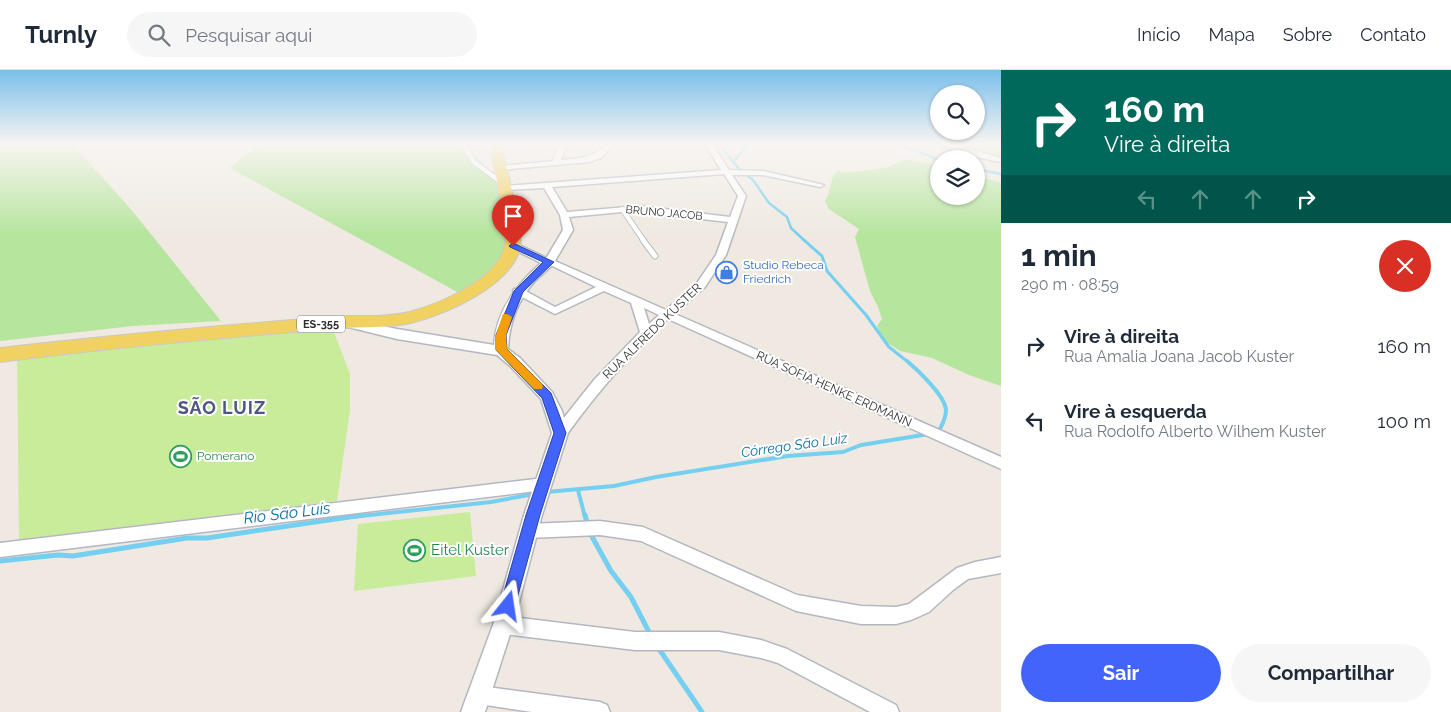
<!DOCTYPE html>
<html lang="pt">
<head>
<meta charset="utf-8">
<style>
  :root { --surface:#fff; --page:#f6f6f7; --text:#1f2937; --muted:#747a83; --line:#e0e1e3; --accent:#4264fb }
  body { margin:0; font-family:Raleway,sans-serif; background:var(--page); color:var(--text); height:100vh; display:flex; flex-direction:column; font-size:19px; white-space:nowrap }
  * { box-sizing:border-box; margin:0 }
  p { font-size:16px; color:var(--muted) }
  .icon { flex:none; width:28px; height:28px; fill:none; stroke:currentColor; stroke-width:2; stroke-linecap:round; stroke-linejoin:round }
  .map { position:relative; flex:1; overflow:hidden }
  .sheet { display:flex; flex-direction:column; background:var(--surface); width:450px }
  .sheet>* { flex:none }
  .banner { background:#00695c; color:#fff; overflow:hidden }
  .fabs { position:absolute; left:930px; top:15px; display:grid; gap:10px }
  .fabs a { display:grid; place-items:center; width:55px; height:55px; border-radius:50%; background:var(--surface); box-shadow:0 1px 4px #0004; font-size:25px }
  .pin { position:absolute; display:grid; place-items:center; width:42px; height:42px; color:#fff; margin:-51px -21px; border-radius:50% 50% 50% 0; rotate:-45deg; box-shadow:0 0 5px #0007 }
  .pin .icon { rotate:45deg }
  .me { position:absolute; width:55px; margin:-28px; rotate:15deg; stroke-linejoin:round; filter:drop-shadow(0 0 4px #0008) }
  .turn { display:flex; align-items:center; gap:18px; height:105px; padding:0 20px; font-size:22px }
  .turn .icon { width:65px; height:65px; stroke-width:2.5 }
  .turn b { display:block; font-size:35px; line-height:42px }
  .lanes { display:flex; align-items:center; height:48px; padding:0 20px; background:#0003; justify-content:center; gap:25px; direction:ltr }
  .lanes .off { opacity:.35 }
  .round { display:grid; place-items:center; flex:none; width:52px; height:52px; border-radius:26px; background:var(--page) }
  .head { display:flex; align-items:center; justify-content:space-between; height:85px; padding:0 20px }
  h1 { font-size:30px; font-weight:700; line-height:38px }
  .primary-button { display:flex; gap:10px; margin-top:auto; padding:10px 20px }
  .primary-button a { flex:1; height:58px; border-radius:30px; background:var(--accent); color:#fff; font-size:20px; font-weight:700; line-height:58px; text-align:center }
  .primary-button a+a { background:var(--page); color:var(--text) }
  ul { padding:0; list-style:none }
  li { display:flex; align-items:center; gap:15px; height:75px; padding:0 20px }
  li div { flex:1 }
  li b { display:block; font-size:19px }
  li em { font-style:normal }
  header { display:flex; align-items:center; gap:30px; box-sizing:border-box; height:70px; padding:0 25px; background:var(--surface); border-bottom:1px solid var(--line) }
  header strong { font-size:24px }
  nav { display:flex; gap:28px; margin-inline-start:auto; font-size:18px }
  .search { width:350px; height:45px; background:var(--page); display:flex; align-items:center; gap:12px; box-sizing:border-box; padding:0 18px; border-radius:28px; color:var(--muted); font-size:19px }
  main { display:flex; flex:1; min-height:0 }
  .map>svg:first-child { display:block }
  .green { fill:#b6e59e }
  .pitch { fill:#c9ec9a }
  .lines { fill:none; stroke-linecap:round; stroke-linejoin:round }
  .stream-far3 { stroke:#75cff0; stroke-width:2.5 }
  .stream-far2 { stroke:#75cff0; stroke-width:3 }
  .stream-far1 { stroke:#75cff0; stroke-width:4 }
  .stream { stroke:#75cff0; stroke-width:5 }
  .service-far1-casing { stroke:#b4b7c1; stroke-width:6 }
  .service-casing { stroke:#b4b7c1; stroke-width:7 }
  .minor-casing { stroke:#b4b7c1; stroke-width:3 }
  .tertiary-casing { stroke:#b4b7c1; stroke-width:3 }
  .primary-casing { stroke:#c9c9c9; stroke-width:2 }
  .service-far1 { stroke:#fff; stroke-width:4.5 }
  .service { stroke:#fff; stroke-width:5 }
  .minor { fill:#fff; fill-rule:evenodd }
  .tertiary { fill:#fff; fill-rule:evenodd }
  .primary { fill:#f2d163; fill-rule:evenodd }
  .route { fill:#4264fb; stroke:#2b41a3 }
  .slow { fill:#f59e0b }
  .labels { text-anchor:middle; dominant-baseline:central; stroke-width:4; stroke-linejoin:round; paint-order:stroke }
  .far-street-label { font-size:11px; fill:#2e2e2e; stroke:#fff }
  .shield { fill:#fff; stroke:#6d6d6d; stroke-width:1 }
  .shield-label { font-size:11px; font-weight:bold; fill:#2e2e2e }
  .shop-label { font-size:12px; fill:#366cbe; stroke:#fff; text-anchor:start }
  .street-label { font-size:12px; fill:#2e2e2e; stroke:#fff }
  .leisure-label { font-size:12px; fill:#27864d; stroke:#fff; text-anchor:start }
  .water-label { font-size:14px; font-style:italic; fill:#0d6fa3; stroke:#fff }
  .near-leisure-label { font-size:15px; fill:#27864d; stroke:#fff; text-anchor:start }
  .near-water-label { font-size:16px; font-style:italic; fill:#0d6fa3; stroke:#fff }
  .district-label { font-size:18px; font-weight:bold; letter-spacing:1px; fill:#4d5680; stroke:#fff }
</style>
</head>
<body>
<header>
<strong>Turnly</strong>
<div class="search"><svg class="icon" aria-label="search" viewBox="0 0 24 24"><circle cx="10" cy="10" r="6"/><path d="M15 15l6 6"/></svg>Pesquisar aqui</div>
<nav><a>Início</a><a>Mapa</a><a>Sobre</a><a>Contato</a></nav>
</header>
<main>
<div class="map">
<svg width="1001" height="642" viewBox="0 0 1001 642">
  <rect width="100%" height="100%" fill="#efe9e1"/>
  <g class="green">
    <path d="M0,74H72L129,137L221,251L133,256L0,271Z"/>
    <path d="M259,74H468C473,86 483,92 490,101C509,127 518,163 501,193C497,200 470,217 461,224L230,98Z"/>
    <path d="M933,74H1001V94L994,93Z"/>
    <path d="M902,89L939,95V126H976V105L1001,113V316L969,305L932,288L900,281L883,270L877,256L882,249L878,237L870,221L855,167L859,159L829,139L825,131C832,121 829,107 838,101L844,103L885,98L903,91Z"/>
  </g>
  <g class="pitch">
    <path d="M332,257L350,304V340L337,431L19,470L17,278Z"/>
    <path d="M470,442L476,506L354,521L358,454Z"/>
  </g>
  <g class="lines">
    <g class="stream-far3">
      <path d="M719,74L740,100L753,110L769,133L787,147L791,158L805,171"/>
      <path d="M899,74L939,90"/>
      <path d="M733,92L749,74"/>
      <path d="M976,99L1001,104"/>
    </g>
    <path class="stream-far2" d="M804,170L822,186L827,201L866,245L889,277L908,292"/>
    <g class="stream-far1">
      <path d="M907,291C918,300 945,326 946,340C946,347 943,353 940,359L935,361"/>
      <path d="M578,420L585,447"/>
      <path d="M546,422L614,416L656,407L788,386L843,382L861,375L929,364"/>
      <path d="M351,447L491,432L534,424"/>
    </g>
    <g class="stream">
      <path d="M585,445L588,456"/>
      <path d="M590,463L611,501L631,527L651,566"/>
      <path d="M0,491L58,485L73,486L187,468H207L363,445"/>
      <path d="M657,576L702,642"/>
    </g>
    <defs>
      <g id="service-far1">
        <path d="M463,74L474,92L502,113"/>
        <path d="M622,139L644,171"/>
      </g>
      <path id="service" d="M643,170L655,186"/>
      <g id="minor">
        <path d="M559,74H567L561,90C582,88 590,89 606,74H614L601,88L589,92L500,100L496,98L500,96L553,91Z"/>
        <path d="M705,74H712L729,100L763,101L824,115L820,117L763,105H732L746,126L726,185L705,217L675,244L1001,387V399L668,249C629,285 596,324 565,367L560,368L555,367L553,363L555,359L594,310L640,262L631,233L604,221L555,244L514,223L513,221L514,219H522L555,237L596,217L544,192L563,160L560,145L544,118L504,120L500,118L504,116L721,100ZM724,104L738,126L730,147L640,136L567,142L552,117ZM622,142H640L728,152L716,185L697,213L666,240L555,191L573,160L569,147ZM644,238L659,245L649,254Z"/>
        <path d="M939,74H950L1001,88V92L962,84Z"/>
        <path d="M544,408L549,410L551,414L549,418L544,420L0,487V473Z"/>
        <path d="M600,451L643,457L797,525L861,536L896,537L909,534L957,498L975,492L1001,487V503L968,509L953,520L929,542L911,550L896,554H861L796,541L641,471L600,465L528,468L523,466L520,461L523,456L528,454Z"/>
        <path d="M503,546L635,562H719L761,570L787,579L896,635L899,642H870L778,593L761,588L719,580H635L503,564L497,561L494,555L497,549Z"/>
        <path d="M479,616L600,632L607,635L610,642H532L479,634L472,632L470,625L472,618Z"/>
      </g>
      <path id="tertiary" d="M513,172L555,192C549,199 541,205 535,211C517,231 509,253 508,279L520,288L552,322L562,341L568,363L542,445L513,555L485,642H461L493,555L524,445L552,363L541,329L510,296L497,285L397,269L344,256L342,253L344,250L349,249L397,259L494,275C496,241 516,215 541,193L509,177L507,175Z"/>
      <path id="primary" d="M494,74H506L503,82C507,101 524,163 520,179C509,217 446,244 411,253C387,258 363,257 339,258C324,259 309,261 294,262C196,270 98,279 0,292V278C97,267 195,258 293,250C309,249 326,247 342,246C364,246 388,247 409,242C439,234 494,211 504,179C509,164 495,101 491,82Z"/>
    </defs>
    <use href="#service-far1" class="service-far1-casing"/>
    <use href="#service" class="service-casing"/>
    <use href="#minor" class="minor-casing"/>
    <use href="#tertiary" class="tertiary-casing"/>
    <use href="#primary" class="primary-casing"/>
    <use href="#service-far1" class="service-far1"/>
    <use href="#service" class="service"/>
    <use href="#minor" class="minor"/>
    <use href="#tertiary" class="tertiary"/>
    <use href="#primary" class="primary"/>
  </g>
  <linearGradient id="sky" x2="0" y2="1"><stop stop-color="#7abfeb"/><stop offset="0.45" stop-color="#f8f5f2"/><stop offset="1" stop-color="#f8f5f2" stop-opacity="0"/></linearGradient>
  <rect width="1001" height="164" fill="url(#sky)"/>
  <path class="route" d="M513,173L554,192L523,222L506,265L507,279L551,323L566,363L540,445L515,536L513,541L508,544L502,541L500,536L526,445L554,363L542,328L496,280V265L514,221L543,192L510,177L509,176Z"/>
  <path class="slow" d="M503,244H507L512,247L506,265L507,279L542,314L543,316L542,319H534L496,280V265Z"/>
  <defs>
    <symbol id="shop-ring" viewBox="-11 -11 22 22"><circle r="9.5" fill="#fff" stroke="#3f7fe0" stroke-width="1.5"/><path d="M-5-2.5h2.3a2.7 3.5 0 0 1 5.4 0H5L5.5 6h-11ZM-1.5-2.5h3a1.5 2.3 0 0 0-3 0Z" fill="#3f7fe0"/></symbol>
    <symbol id="stadium-ring" viewBox="-11 -11 22 22"><circle r="9.5" fill="#fff" stroke="#2e9e5b" stroke-width="1.5"/><path d="M0-5a6.5 5 0 1 0 0 10a6.5 5 0 1 0 0-10ZM-3.5-1.8h7v3.6h-7Z" fill="#2e9e5b"/></symbol>
  </defs>
  <g fill-rule="evenodd">
    <use href="#shop-ring" x="714" y="190" width="25" height="25"/>
    <use href="#stadium-ring" x="168" y="374" width="25" height="25"/>
    <use href="#stadium-ring" x="402" y="468" width="25" height="25"/>
  </g>
  <g class="labels">
    <g class="far-street-label">
      <text transform="translate(664 143) rotate(5)">BRUNO JACOB</text>
    </g>
    <rect class="shield" x="297" y="245.5" width="48" height="17" rx="4"/>
    <g class="shield-label">
      <text x="321" y="254">ES-355</text>
    </g>
    <g class="shop-label">
      <text x="743" y="195">Studio Rebeca<tspan x="743" dy="14">Friedrich</tspan></text>
    </g>
    <g class="street-label">
      <text transform="translate(652 261) rotate(-44)">RUA ALFREDO KUSTER</text>
      <text transform="translate(834 319) rotate(24)">RUA SOFIA HENKE ERDMANN</text>
    </g>
    <g class="leisure-label">
      <text x="197" y="386">Pomerano</text>
    </g>
    <g class="water-label">
      <text transform="translate(794 375) rotate(-8)">Córrego São Luiz</text>
    </g>
    <g class="near-leisure-label">
      <text x="431" y="480">Eitel Kuster</text>
    </g>
    <g class="near-water-label">
      <text transform="translate(287 443) rotate(-7)">Rio São Luís</text>
    </g>
    <g class="district-label">
      <text x="222" y="337">SÃO LUIZ</text>
    </g>
  </g>
</svg>
<div class="fabs">
<a><svg class="icon" aria-label="search" viewBox="0 0 24 24"><circle cx="10" cy="10" r="6"/><path d="M15 15l6 6"/></svg></a>
<a><svg class="icon" aria-label="layers" viewBox="0 0 24 24"><path d="M12 4l9 5-9 5-9-5zM3 14l9 5 9-5"/></svg></a>
</div>
<div class="pin" style="left:513px;top:176px;background:#d93025"><svg class="icon" aria-label="arrive" viewBox="0 0 24 24"><path d="M6 21V4h12l-3 4 3 4H6"/></svg></div>
<svg class="me" style="left:508px;top:536px" viewBox="-20 -20 40 40"><path d="M0-17L14 15 0 8-14 15z" fill="#4264fb" stroke="#fff" stroke-width="4"/></svg>
</div>
<section class="sheet">
<div class="banner">
<div class="turn"><svg class="icon" aria-label="right" viewBox="0 0 24 24"><path d="M7 20v-9h11M14 6l5 5-5 5"/></svg><div><b>160 m</b>Vire à direita</div></div>
<div class="lanes"><svg class="icon off" aria-label="left" viewBox="0 0 24 24"><path d="M17 20v-9H6M10 6l-5 5 5 5"/></svg><svg class="icon off" aria-label="ahead" viewBox="0 0 24 24"><path d="M12 20V5M6 11l6-6 6 6"/></svg><svg class="icon off" aria-label="ahead" viewBox="0 0 24 24"><path d="M12 20V5M6 11l6-6 6 6"/></svg><svg class="icon" aria-label="right" viewBox="0 0 24 24"><path d="M7 20v-9h11M14 6l5 5-5 5"/></svg></div>
</div>
<div class="head"><div><h1>1 min</h1><p>290 m · 08:59</p></div><a class="round" style="background:#d93025;color:#fff"><svg class="icon" aria-label="close" viewBox="0 0 24 24"><path d="M6 6l12 12M18 6L6 18"/></svg></a></div>
<ul>
<li><svg class="icon" aria-label="right" viewBox="0 0 24 24"><path d="M7 20v-9h11M14 6l5 5-5 5"/></svg><div><b>Vire à direita</b><p>Rua Amalia Joana Jacob Kuster</p></div><em>160 m</em></li>
<li><svg class="icon" aria-label="left" viewBox="0 0 24 24"><path d="M17 20v-9H6M10 6l-5 5 5 5"/></svg><div><b>Vire à esquerda</b><p>Rua Rodolfo Alberto Wilhem Kuster</p></div><em>100 m</em></li>
</ul>
<div class="primary-button"><a>Sair</a><a>Compartilhar</a></div>
</section>
</main>
</body>
</html>
